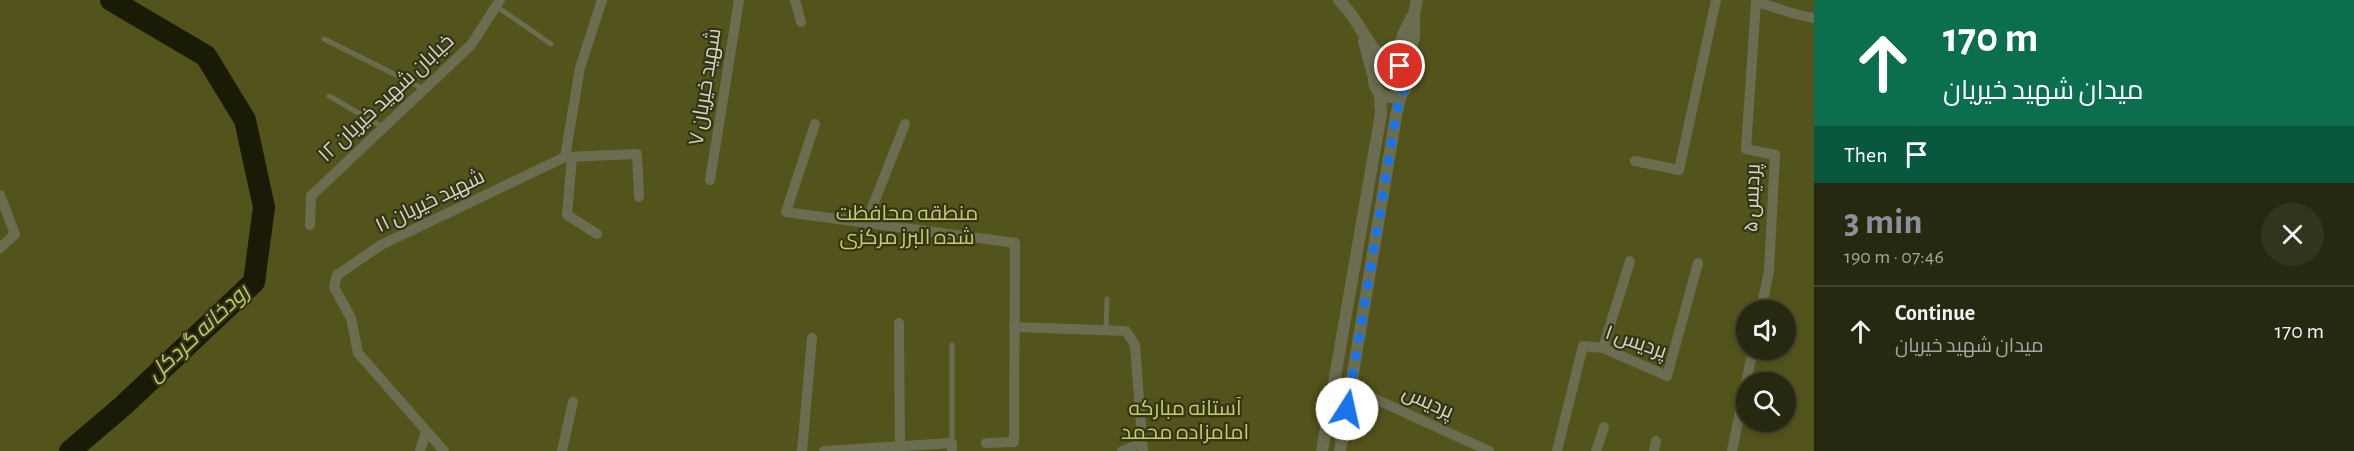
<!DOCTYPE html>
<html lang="en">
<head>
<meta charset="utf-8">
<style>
  :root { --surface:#272810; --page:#33341e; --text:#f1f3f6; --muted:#a4a69f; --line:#434430; --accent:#8c9099 }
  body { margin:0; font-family:"Alegreya Sans",Cairo,sans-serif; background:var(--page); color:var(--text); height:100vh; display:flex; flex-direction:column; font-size:22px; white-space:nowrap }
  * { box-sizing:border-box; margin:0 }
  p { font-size:20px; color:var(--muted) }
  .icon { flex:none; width:33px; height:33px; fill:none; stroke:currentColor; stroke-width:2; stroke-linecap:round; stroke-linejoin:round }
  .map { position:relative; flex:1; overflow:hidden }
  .drawer { display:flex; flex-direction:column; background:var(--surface); width:540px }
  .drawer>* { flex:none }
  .hud { background:#0b6e4f; color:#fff; overflow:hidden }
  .tools { position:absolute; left:1736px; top:300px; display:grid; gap:12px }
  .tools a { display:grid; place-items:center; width:60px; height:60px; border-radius:50%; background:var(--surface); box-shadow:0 3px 9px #0003,0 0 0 2px var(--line); font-size:30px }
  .pin { position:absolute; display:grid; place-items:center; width:51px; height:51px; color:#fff; margin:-26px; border:3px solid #fff; border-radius:50%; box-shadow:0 2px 6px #0007 }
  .me { position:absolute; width:66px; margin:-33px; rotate:10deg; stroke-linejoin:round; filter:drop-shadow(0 0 4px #0008) }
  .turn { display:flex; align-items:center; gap:21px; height:126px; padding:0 30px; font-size:27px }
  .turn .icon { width:78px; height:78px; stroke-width:2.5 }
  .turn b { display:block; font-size:42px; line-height:51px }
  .then { display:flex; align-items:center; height:57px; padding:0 30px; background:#0003; gap:12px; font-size:22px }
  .round { display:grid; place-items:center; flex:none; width:63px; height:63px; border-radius:32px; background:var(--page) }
  .overview { display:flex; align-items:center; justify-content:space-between; height:102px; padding:0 30px }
  h1 { font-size:36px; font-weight:700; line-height:45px; color:var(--accent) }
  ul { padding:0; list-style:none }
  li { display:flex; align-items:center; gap:18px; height:90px; padding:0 30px; border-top:2px solid var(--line) }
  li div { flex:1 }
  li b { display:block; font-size:22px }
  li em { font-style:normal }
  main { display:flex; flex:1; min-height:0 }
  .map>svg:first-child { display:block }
  .green { fill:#53541b; fill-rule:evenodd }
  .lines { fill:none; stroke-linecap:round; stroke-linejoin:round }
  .river { stroke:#1a1b06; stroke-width:22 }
  .service { stroke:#6b6d51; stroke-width:5 }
  .minor { stroke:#6b6d51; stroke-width:10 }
  .tertiary { stroke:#6b6d51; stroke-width:12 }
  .route { stroke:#1a73e8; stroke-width:10; stroke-dasharray:0 18 }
  .labels { text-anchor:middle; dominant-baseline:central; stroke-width:4.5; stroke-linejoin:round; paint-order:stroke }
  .street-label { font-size:21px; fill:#d3d5c3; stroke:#343516 }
  .park-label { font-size:21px; fill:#c6ca69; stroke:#343516 }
  .water-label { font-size:22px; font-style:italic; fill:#c3c665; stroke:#343516 }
</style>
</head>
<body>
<main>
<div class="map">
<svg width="1814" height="451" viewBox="0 0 1814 451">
  <rect width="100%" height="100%" fill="#343516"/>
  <path class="green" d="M0,0H1814V451H0ZM1746,310H1785V350H1746ZM1746,382H1785V422H1746Z"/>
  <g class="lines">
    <path class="river" d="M70,451L124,405L254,282L264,207L245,120L206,56L111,0"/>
    <g class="service">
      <path d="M496,6L551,44"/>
      <path d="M324,39L424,89"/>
      <path d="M329,96L383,127"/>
      <path d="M1106,331L1107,299"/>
      <path d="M952,345V443"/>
    </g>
    <g class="minor">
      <path d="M795,0L801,22"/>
      <path d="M1756,2L1746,149L1775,155L1769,271L1761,310"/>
      <path d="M1756,2C1776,7 1793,15 1814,18"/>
      <path d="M815,124L786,212L1015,243L1014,442L986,443"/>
      <path d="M565,157L637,154L639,197"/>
      <path d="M572,157L567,215L597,234"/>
      <path d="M1635,161L1679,170L1716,0"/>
      <path d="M710,180L739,0"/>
      <path d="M0,195L15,234L0,248"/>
      <path d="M866,223L905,124"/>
      <path d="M310,225L311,196L471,45L500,0"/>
      <path d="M899,323L900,446"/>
      <path d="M1014,327L1126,331L1135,345L1143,451"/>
      <path d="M1603,348L1630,261"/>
      <path d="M1746,382L1753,350"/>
      <path d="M1351,388L1489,451"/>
      <path d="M420,451L426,431"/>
      <path d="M444,451L358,353L351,318L334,287L337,275L381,245L565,157L580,68L602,0"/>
      <path d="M562,451L573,402"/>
      <path d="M802,451L812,338"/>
      <path d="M824,451L952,443V451"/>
      <path d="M1122,451L1141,443"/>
      <path d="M1557,451L1583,346L1603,348L1667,376L1698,263"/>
      <path d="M1596,451L1604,427"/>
      <path d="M1654,451L1656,441"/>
      <path d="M1732,451L1746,383"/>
    </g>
    <g class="tertiary">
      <path d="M1339,0C1359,19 1367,47 1388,64"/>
      <path d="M1364,41L1374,78"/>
      <circle cx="1391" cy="80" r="17"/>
      <path d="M1394,64L1403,35L1412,17"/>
      <path d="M1405,71L1414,36V14L1417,0"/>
      <path d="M1322,451L1381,114L1380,93"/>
      <path d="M1340,451L1396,116L1401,94"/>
    </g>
  </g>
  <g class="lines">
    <path class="route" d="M1347,409L1396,116C1397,110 1398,103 1401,97C1405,85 1412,77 1400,66"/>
  </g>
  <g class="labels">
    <g class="street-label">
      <text transform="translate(705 87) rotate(-81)">شهید خیریان ۷</text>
      <text transform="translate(386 98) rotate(-43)">خیابان شهید خیریان ۱۲</text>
      <text transform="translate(1752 198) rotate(-88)">پردیس ۵</text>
      <text transform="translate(430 201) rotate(-26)">شهید خیریان ۱۱</text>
      <text transform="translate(1636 342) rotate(19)">پردیس ۱</text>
      <text transform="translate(1428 402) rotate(24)">پردیس</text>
    </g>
    <g class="park-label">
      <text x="907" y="213">منطقه محافظت<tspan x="907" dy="24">شده البرز مرکزی</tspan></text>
      <text x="1185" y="408">آستانه مبارکه<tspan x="1185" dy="24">امامزاده محمد</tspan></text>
    </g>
    <g class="water-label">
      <text transform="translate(198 333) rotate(-43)">رودخانه گردکل</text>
    </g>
  </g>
</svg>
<div class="tools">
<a><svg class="icon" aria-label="sound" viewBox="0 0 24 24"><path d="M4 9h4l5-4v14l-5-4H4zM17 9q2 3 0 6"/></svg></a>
<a><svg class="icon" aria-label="search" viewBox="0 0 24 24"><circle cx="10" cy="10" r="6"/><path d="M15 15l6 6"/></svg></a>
</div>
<div class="pin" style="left:1400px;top:66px;background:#d93025"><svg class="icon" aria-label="arrive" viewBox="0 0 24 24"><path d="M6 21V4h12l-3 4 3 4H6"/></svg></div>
<svg class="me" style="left:1347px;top:409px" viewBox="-20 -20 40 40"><circle r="19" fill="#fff"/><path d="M0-13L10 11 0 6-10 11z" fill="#1a73e8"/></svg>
</div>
<section class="drawer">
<div class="hud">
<div class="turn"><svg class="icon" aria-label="ahead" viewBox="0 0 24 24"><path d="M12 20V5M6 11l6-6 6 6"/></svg><div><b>170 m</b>میدان شهید خیریان</div></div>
<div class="then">Then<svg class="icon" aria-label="arrive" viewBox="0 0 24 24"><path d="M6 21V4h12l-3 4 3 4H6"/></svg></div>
</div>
<div class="overview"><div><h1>3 min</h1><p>190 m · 07:46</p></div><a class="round"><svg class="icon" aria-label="close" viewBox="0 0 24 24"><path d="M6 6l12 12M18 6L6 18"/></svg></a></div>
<ul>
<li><svg class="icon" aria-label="ahead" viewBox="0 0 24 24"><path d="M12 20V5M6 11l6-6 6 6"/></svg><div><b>Continue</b><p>میدان شهید خیریان</p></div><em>170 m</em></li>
</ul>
</section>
</main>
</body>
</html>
